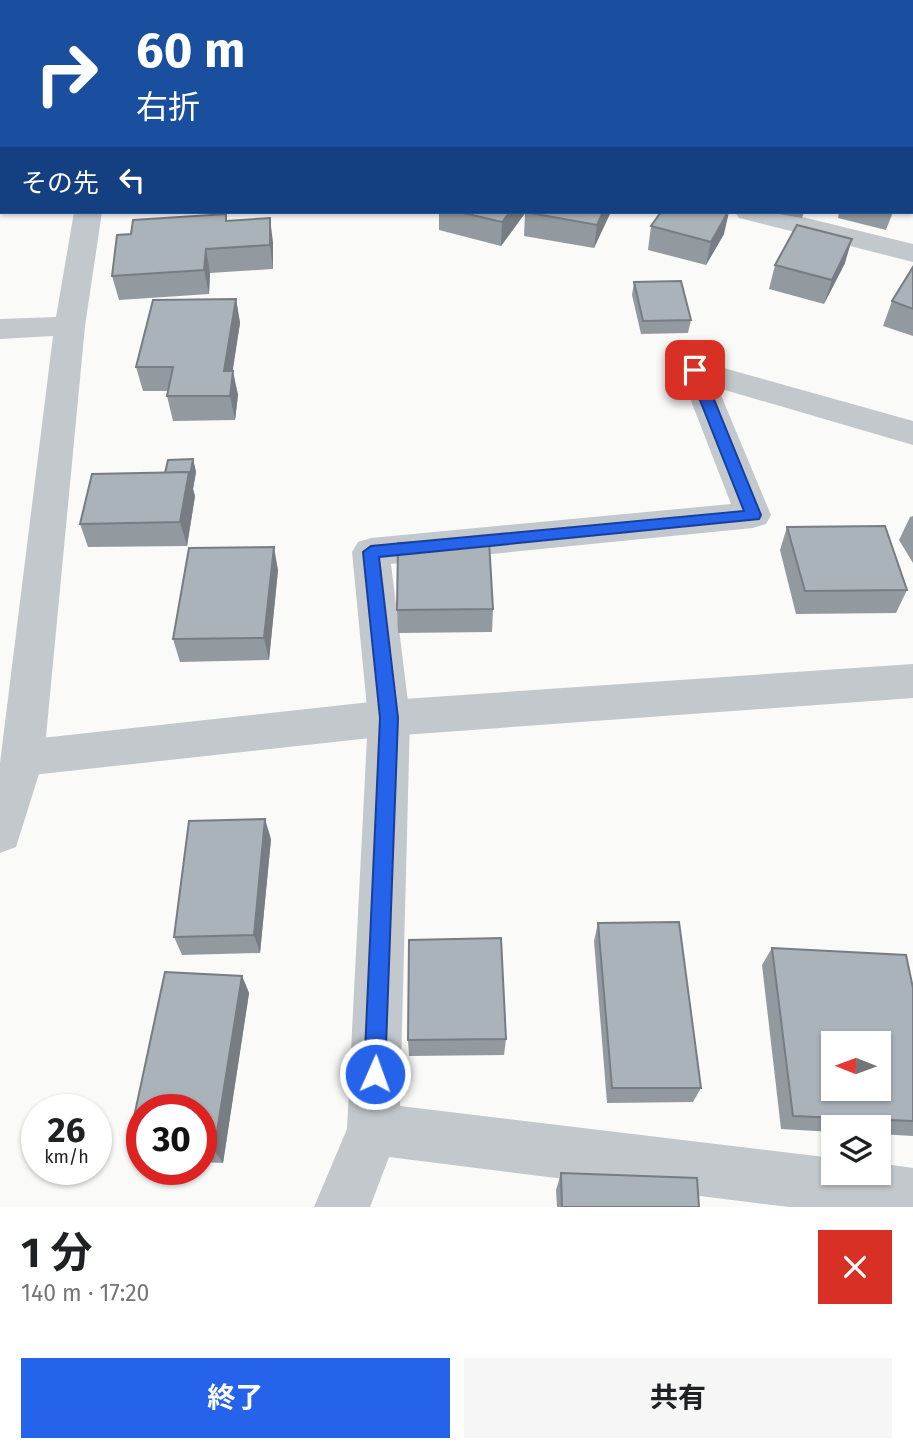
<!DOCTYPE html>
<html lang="ja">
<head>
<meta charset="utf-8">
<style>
  :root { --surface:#fff; --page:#f6f6f6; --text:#202124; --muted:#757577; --accent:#2563eb }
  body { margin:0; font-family:"Fira Sans","Noto Sans JP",sans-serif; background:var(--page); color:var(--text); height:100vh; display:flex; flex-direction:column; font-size:26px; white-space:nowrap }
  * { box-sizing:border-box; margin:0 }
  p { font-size:23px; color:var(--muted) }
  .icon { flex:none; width:38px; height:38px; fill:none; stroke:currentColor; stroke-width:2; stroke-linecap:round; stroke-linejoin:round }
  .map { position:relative; height:1207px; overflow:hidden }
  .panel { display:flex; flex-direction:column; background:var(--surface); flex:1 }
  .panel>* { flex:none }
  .banner { position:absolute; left:0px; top:0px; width:914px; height:214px; box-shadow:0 2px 5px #0004; background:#1a4fa0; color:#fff; overflow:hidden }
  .needle { width:46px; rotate:271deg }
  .buttons { position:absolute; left:821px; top:1031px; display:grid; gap:14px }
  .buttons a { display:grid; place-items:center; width:70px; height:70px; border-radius:0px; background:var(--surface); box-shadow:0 2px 5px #0004; font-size:35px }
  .speed { position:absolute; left:21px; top:1094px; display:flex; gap:14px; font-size:35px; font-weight:700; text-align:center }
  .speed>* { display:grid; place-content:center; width:91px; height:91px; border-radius:50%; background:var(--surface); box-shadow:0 2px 5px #0004; line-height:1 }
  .speed small { font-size:18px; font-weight:400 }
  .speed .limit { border:10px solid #d22; background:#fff; color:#111 }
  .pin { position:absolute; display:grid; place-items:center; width:60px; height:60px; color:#fff; margin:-30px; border-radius:14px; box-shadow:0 4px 10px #0006 }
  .me { position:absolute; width:77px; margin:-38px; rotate:2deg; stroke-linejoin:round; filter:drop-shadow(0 0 5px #0008) }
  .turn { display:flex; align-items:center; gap:24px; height:147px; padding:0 21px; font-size:32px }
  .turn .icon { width:91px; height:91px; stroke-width:2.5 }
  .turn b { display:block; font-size:49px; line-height:60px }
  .then { display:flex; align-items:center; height:66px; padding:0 21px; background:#0003; gap:14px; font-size:26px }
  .round { display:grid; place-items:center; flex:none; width:74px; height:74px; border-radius:0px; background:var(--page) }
  .summary { display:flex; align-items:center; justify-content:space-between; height:119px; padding:0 21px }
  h1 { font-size:42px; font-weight:700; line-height:52px }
  .button { display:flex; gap:14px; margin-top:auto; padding:14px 21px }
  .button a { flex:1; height:80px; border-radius:0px; background:var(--accent); color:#fff; font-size:28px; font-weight:700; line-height:80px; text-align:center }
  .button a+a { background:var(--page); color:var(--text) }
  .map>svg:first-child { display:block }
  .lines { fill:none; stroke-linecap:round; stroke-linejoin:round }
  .minor { fill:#c3c8cc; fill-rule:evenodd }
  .tertiary { fill:#c3c8cc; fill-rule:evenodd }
  .wall { fill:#929a9f }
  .shaded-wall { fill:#777d82 }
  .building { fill:#aab3b9; stroke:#777d82; stroke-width:2; fill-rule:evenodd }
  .route { fill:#2563eb; stroke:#184099; stroke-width:2 }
</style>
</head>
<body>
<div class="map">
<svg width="913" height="1207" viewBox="0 0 913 1207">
  <rect width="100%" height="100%" fill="#fafaf8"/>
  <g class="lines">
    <g class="minor">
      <path d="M107,0H129L130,2H108Z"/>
      <path d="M309,0H335L308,2Z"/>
      <rect x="912" y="28" width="1" height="14"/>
      <rect x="912" y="132" width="1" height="16"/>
      <path d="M74,212H102L85,326L44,758L16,847L0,853V763L53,336L0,339V319L56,317Z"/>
      <path d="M735,212H782L913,244V262L739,218Z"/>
      <path d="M695,360L913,421V445L718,388L771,515L766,524L753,528L391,564L410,718L400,1106L833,1158V1172H878V1163L913,1168V1207H789L389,1157L370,1207H314L347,1129L368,718L352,552L358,542L371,538L731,504L679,370L684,363Z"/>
    </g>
    <path class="tertiary" d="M913,664V698L389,736L23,776L8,771L2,758L8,745L23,740L389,700Z"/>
  </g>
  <g class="wall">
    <path d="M134,0H280V2H136Z"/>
    <path d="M463,0H523L521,2H463Z"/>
    <rect x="912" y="39" width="1" height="79"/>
    <rect x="912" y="142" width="1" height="46"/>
    <path d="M439,212H610L594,248L524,236L525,213L501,246L439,230Z"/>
    <path d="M767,212H804L802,218Z"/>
    <path d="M839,212H893L886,230L838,218Z"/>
    <path d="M227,221L273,242V269L210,273L209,294L119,300L112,276L131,234Z"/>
    <path d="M651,226L724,234L706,265L648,250Z"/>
    <path d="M845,263L824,304L769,289L775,265Z"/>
    <path d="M913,267V336L883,326L892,301Z"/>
    <path d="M634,282L691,320L688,333L641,334L632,295Z"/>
    <path d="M236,299L240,323L232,371L238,395L235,420L173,421L167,396L168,391H143L136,367Z"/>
    <path d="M193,459L196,472L193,489L195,496L187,546L88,547L80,524L165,473Z"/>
    <path d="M913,516V563L899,540L910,517Z"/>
    <path d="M787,527L907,590L896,613L796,614L780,550Z"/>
    <path d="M278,570L269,660L180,662L173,639Z"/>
    <path d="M493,609L492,632L398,633L397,610Z"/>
    <path d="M271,839L260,953L182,955L174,937Z"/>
    <path d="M598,923L701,1088L693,1102L607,1103L594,941Z"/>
    <path d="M772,948L913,988V1136L878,1134V1127H833V1132L781,1129L762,965Z"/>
    <path d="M165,972L242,976L249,993L223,1163L201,1162V1110H142V1158H139L128,1145Z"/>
    <path d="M506,1039L504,1055L409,1056L408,1040Z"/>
    <path d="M561,1173L699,1207H557L556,1190Z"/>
  </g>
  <g class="shaded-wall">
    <rect x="222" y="0" width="58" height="2"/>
    <path d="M505,0H523L521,2H504Z"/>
    <path d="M510,212H526L501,246L502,222Z"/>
    <path d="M603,212H610V214L594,248L597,225Z"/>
    <path d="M729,212L724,234L706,265L711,242Z"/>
    <path d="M270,218L273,242V269L270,245Z"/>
    <path d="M852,239L845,263L824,304L832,280Z"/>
    <path d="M206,249L210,273L209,294L204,270Z"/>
    <path d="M236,299L240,323L229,395L224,371Z"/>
    <path d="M233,371L238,395L235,420L230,396Z"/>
    <path d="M193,459L196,472L193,489L195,496L187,546L180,522L189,472Z"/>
    <path d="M274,547L278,570L269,660L264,638Z"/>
    <path d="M265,819L271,839L260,953L254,935Z"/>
    <path d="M242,976L249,993L223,1163L214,1150Z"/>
  </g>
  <g class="building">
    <path d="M140,0H205L208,2H142Z"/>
    <path d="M338,0H365L368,2H333Z"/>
    <path d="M418,0H433L438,2H414Z"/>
    <path d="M550,0H558L566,2H548Z"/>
    <path d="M600,0H646L645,2H598Z"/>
    <path d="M694,0H716L723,2H693Z"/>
    <rect x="912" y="39" width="1" height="21"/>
    <rect x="912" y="60" width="1" height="34"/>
    <path d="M912,142H913V175L912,174Z"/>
    <path d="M459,212H510L502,222Z"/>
    <path d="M525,212H603L597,225Z"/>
    <path d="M661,212H728L711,242L651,226Z"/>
    <path d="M226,214V221L270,218V245L206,249L204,270L112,276L117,235L131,234L133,220Z"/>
    <path d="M797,225L852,239L832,280L775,265Z"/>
    <path d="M913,267V309L892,301Z"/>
    <path d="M681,281L691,320L643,321L634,282Z"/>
    <path d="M236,299L224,371H233L230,396H167L173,367H136L153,300Z"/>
    <path d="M193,459L190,476L189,472L165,473L168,460Z"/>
    <path d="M189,472L180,522L80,524L92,474Z"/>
    <path d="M885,526L907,590L805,591L787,527Z"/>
    <path d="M489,541L493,609L397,610L398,543Z"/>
    <path d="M274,547L264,638L173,639L189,548Z"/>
    <path d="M265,819L254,935L174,937L189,821Z"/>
    <path d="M679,922L701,1088H612L598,923Z"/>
    <path d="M501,938L506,1039L408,1040L409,940Z"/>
    <path d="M772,948L906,955L913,988V1121L793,1116ZM833,1043H878V1088H833Z"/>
    <path d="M165,972L242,976L214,1150L201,1149V1110H142V1146L128,1145Z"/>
    <path d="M561,1173L697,1178L699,1207H562Z"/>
  </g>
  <path class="route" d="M695,366L702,370L761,515L759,519L379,557L398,718L385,1074L382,1082L375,1085L367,1082L364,1074L380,718L363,552L371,546L744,511L688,370Z"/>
</svg>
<div class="buttons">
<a><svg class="needle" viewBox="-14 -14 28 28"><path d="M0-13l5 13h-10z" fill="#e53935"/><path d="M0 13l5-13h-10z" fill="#757577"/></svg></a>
<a><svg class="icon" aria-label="layers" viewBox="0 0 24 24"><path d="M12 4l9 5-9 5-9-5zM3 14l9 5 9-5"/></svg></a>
</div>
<div class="speed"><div>26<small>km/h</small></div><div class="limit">30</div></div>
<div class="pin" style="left:695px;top:370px;background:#d93025"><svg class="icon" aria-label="arrive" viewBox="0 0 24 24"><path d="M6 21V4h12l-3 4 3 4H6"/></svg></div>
<svg class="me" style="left:375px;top:1074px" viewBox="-20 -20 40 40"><circle r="17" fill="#2563eb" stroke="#fff" stroke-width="3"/><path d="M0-11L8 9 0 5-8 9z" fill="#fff"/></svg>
<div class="banner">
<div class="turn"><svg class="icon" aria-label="right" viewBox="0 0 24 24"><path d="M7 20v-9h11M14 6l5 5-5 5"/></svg><div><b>60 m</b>右折</div></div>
<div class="then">その先<svg class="icon" aria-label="left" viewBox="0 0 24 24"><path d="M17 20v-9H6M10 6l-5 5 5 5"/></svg></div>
</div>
</div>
<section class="panel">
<div class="summary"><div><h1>1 分</h1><p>140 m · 17:20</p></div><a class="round" style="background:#d93025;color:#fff"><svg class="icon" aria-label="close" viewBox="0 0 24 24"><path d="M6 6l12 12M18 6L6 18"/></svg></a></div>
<div class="button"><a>終了</a><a>共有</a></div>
</section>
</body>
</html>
